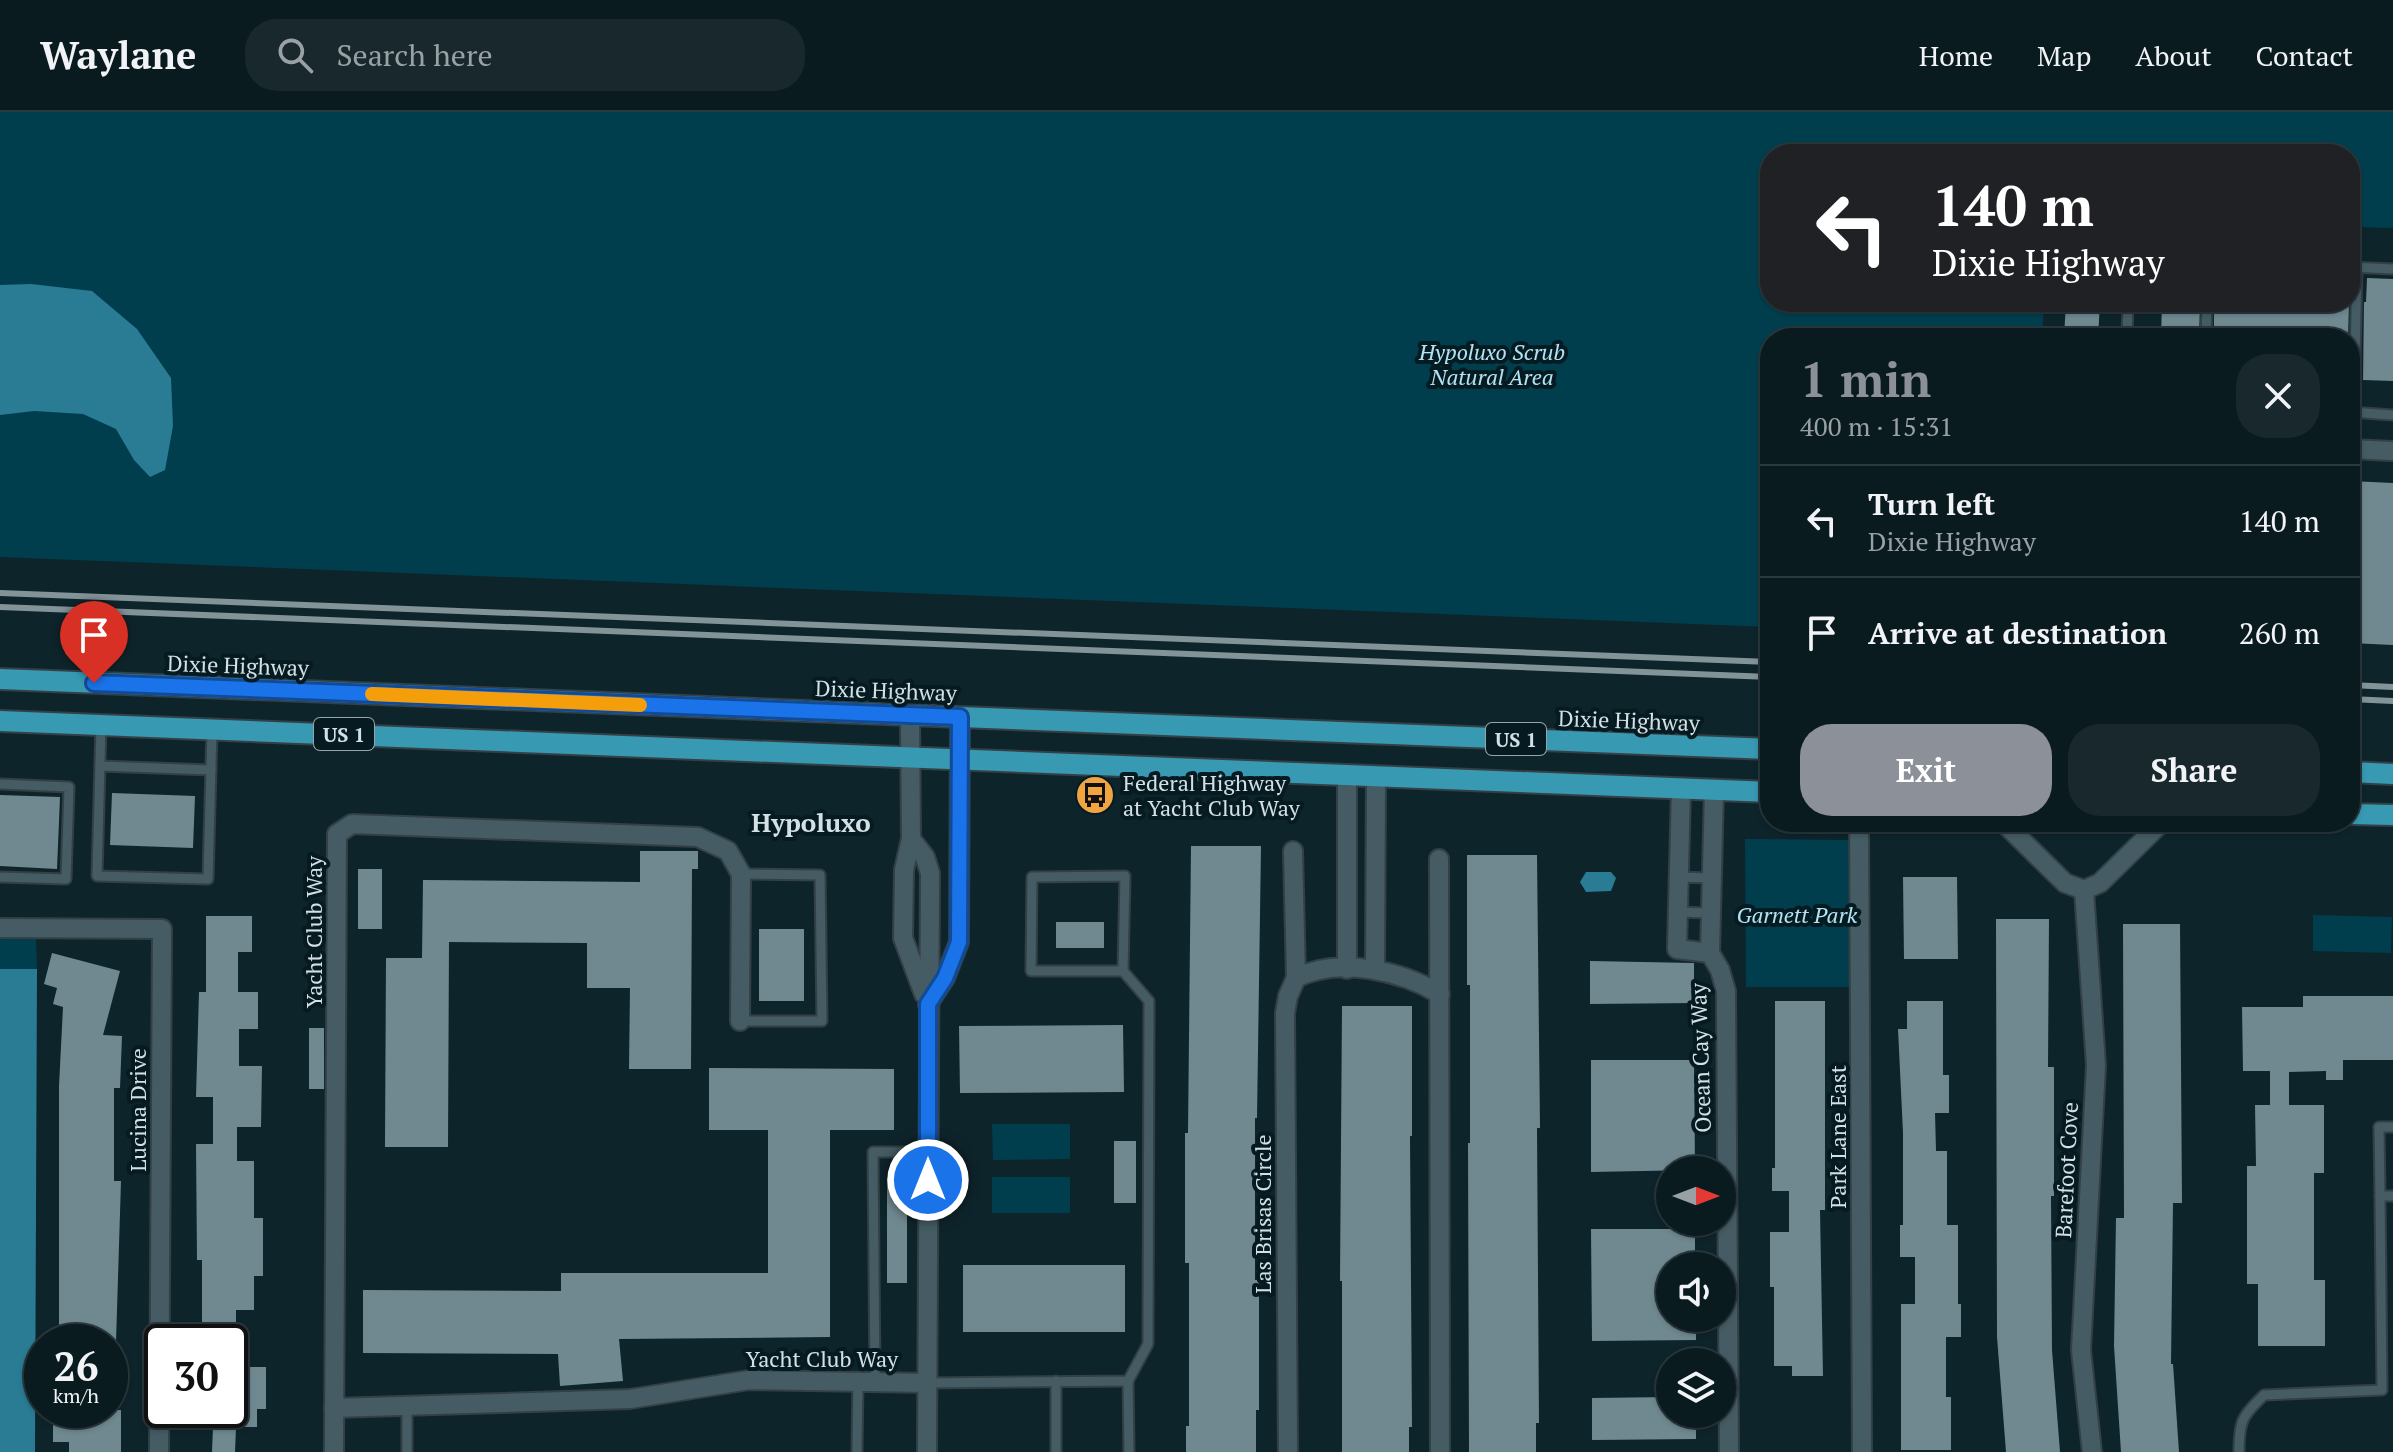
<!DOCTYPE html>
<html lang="en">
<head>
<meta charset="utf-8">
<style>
  :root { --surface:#0a1b20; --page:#18282d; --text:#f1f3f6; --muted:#99a1a5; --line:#2a393e; --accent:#8c9099 }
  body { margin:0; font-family:"PT Serif",serif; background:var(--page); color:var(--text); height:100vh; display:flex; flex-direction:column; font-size:30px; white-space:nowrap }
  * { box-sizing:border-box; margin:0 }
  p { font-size:26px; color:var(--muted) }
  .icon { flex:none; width:44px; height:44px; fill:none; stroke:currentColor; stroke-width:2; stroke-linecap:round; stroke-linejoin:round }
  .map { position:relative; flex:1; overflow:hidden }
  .panel { position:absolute; left:1760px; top:216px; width:600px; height:504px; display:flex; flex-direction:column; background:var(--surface); border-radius:32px; box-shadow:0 2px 6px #0004,0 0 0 2px var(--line) }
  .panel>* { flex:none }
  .hud { position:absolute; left:1760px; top:32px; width:600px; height:168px; border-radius:32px; box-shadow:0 2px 6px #0004,0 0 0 2px var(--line); background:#202124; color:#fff; overflow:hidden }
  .needle { width:52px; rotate:90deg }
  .fabs { position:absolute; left:1656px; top:1044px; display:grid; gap:16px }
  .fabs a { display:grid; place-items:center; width:80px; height:80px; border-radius:50%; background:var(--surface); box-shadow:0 2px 6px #0004,0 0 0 2px var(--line); font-size:40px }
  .speed { position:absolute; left:24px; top:1212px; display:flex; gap:16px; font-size:40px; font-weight:700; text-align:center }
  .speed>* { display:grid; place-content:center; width:104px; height:104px; border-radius:50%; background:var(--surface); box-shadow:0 2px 6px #0004,0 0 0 2px var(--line); line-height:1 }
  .speed small { font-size:20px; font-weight:400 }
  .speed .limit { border:4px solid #111; border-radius:12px; background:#fff; color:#111 }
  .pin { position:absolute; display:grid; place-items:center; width:68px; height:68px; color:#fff; margin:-82px -34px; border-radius:50% 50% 50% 0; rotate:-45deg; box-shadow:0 0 8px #0007 }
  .pin .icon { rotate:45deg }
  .me { position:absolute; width:88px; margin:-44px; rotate:0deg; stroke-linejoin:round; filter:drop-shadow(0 0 6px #0008) }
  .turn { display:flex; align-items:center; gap:28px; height:168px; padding:0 40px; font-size:36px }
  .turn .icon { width:104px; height:104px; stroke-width:2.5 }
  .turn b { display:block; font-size:56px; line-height:68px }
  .round { display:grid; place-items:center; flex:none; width:84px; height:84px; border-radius:32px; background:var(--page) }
  .overview { display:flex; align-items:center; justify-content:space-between; height:136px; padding:0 40px }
  h1 { font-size:48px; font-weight:600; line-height:60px; color:var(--accent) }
  .action { display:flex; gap:16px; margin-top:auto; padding:16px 40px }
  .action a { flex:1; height:92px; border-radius:32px; background:var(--accent); color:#fff; font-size:32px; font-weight:600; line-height:92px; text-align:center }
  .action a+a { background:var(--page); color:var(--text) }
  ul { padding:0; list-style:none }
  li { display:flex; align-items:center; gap:24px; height:112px; padding:0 40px; border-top:2px solid var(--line) }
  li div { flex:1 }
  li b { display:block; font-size:30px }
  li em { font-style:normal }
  header { display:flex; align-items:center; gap:48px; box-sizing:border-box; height:112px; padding:0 40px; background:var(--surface); border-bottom:2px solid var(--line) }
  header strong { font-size:38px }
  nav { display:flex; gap:44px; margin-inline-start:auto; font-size:28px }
  .search { width:560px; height:72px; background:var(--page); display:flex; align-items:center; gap:20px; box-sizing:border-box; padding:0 28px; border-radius:32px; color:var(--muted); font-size:30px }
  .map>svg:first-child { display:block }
  .green { fill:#003e4e }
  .water { fill:#297c93 }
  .building { fill:#708991 }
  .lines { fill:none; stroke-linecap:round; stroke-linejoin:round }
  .service-casing { stroke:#334045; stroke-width:13 }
  .minor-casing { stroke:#334045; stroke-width:22 }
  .primary-casing { stroke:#334045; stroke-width:24 }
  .service { stroke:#455c64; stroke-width:9 }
  .minor { stroke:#455c64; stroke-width:18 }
  .primary { stroke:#3899b3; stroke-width:20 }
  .rail { stroke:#839499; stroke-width:6 }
  .route-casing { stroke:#114b97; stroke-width:20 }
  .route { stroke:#1a73e8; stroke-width:14 }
  .slow { stroke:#f59e0b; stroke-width:14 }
  .labels { text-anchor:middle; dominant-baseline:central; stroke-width:8; stroke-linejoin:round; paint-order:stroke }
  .shield { fill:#051b21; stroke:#95a5aa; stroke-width:2 }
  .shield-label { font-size:20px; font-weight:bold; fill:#d3e0e4 }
  .park-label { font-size:22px; font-style:italic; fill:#b3e3f3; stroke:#051b21 }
  .street-label { font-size:22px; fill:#d3e0e4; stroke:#051b21 }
  .poi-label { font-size:22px; fill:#d3e0e4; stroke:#051b21; text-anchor:start }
  .quarter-label { font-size:26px; font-weight:bold; fill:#d3e0e4; stroke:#051b21 }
</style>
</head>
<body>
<header>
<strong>Waylane</strong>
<div class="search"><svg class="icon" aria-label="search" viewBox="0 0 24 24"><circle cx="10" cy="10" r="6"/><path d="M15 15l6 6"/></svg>Search here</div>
<nav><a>Home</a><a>Map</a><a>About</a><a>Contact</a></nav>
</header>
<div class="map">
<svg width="2393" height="1340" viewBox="0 0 2393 1340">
  <rect width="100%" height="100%" fill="#0e242b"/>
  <g class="green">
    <path d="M0,0H2393V116L2350,115V42H1770V190H2044L2042,226H1770V515L0,445Z"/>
    <path d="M1745,727L1848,728L1850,875H1746Z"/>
    <path d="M2313,803L2392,805L2391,841L2313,839Z"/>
    <path d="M0,825L36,826L37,857H0Z"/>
    <path d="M992,1012H1070V1047L993,1048Z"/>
    <rect x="992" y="1065" width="78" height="36"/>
  </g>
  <g class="water">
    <path d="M31,172L92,179L137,217L171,266L173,314L165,358L150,365L134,348L116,317L83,302L34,299L0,303V173Z"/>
    <path d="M1586,760H1611L1616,766L1611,779L1586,780L1580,770Z"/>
    <path d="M0,857H37L35,1340H0Z"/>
  </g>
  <g class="building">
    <path d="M2367,166L2393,167V269L2363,268L2364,190H2366Z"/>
    <path d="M2066,190H2100L2098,226H2064Z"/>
    <path d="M2162,190H2200L2199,226H2161Z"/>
    <path d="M2214,190H2349L2348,226H2214Z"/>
    <path d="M2350,369L2393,371V533L2350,531Z"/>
    <path d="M112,681L195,684L193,736L110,733Z"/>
    <path d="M0,683L60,685L57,757L0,754Z"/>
    <path d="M1191,734H1261L1257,1006H1255V1168H1259V1298H1256V1340H1186V1314H1189V1151H1185V1021H1188Z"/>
    <path d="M640,739H698V757H692L691,957H629L630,876H587V831L449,830L448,1035H385L386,846H422L423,768L640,770Z"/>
    <path d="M1467,743H1537L1540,1016H1537L1539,1311H1536V1340H1469L1468,1031H1470V873H1467Z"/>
    <rect x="358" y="757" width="24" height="60"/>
    <path d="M1903,765H1957L1958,847H1904Z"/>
    <path d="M206,804H252V840H238V880H258V917H239V954H262L261,1015H237V1049H254V1106H263V1164H254V1198H236V1230H202V1148H197L196,1032H213V985H196L199,880H206Z"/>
    <path d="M1996,807H2049L2048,955H2054V1084H2051L2052,1238L2060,1340H2006L1997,1225Z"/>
    <rect x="1056" y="810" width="48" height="26"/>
    <path d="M2123,812H2180L2182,1091H2173L2171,1252H2173L2179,1340H2121L2114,1234L2116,1106H2124Z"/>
    <rect x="759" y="817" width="45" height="72"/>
    <path d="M52,841L120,859L103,923L122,924L120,976H114V1069H121L116,1230H59V974L63,895L53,892L57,876L44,872Z"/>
    <path d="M1590,849L1694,851V891L1590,892Z"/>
    <path d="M2303,884H2393V948H2343V968H2326V959L2289,960V993H2324V1061H2314V1168H2325V1234H2258V1172H2247V1054H2256L2255,993H2270V959H2243L2242,895H2303Z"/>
    <path d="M1775,889H1825V1098H1820L1823,1264H1792V1254H1774V1175H1770V1120H1789V1079H1772V1056H1775Z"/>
    <path d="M1907,889H1943V963H1949V1001H1935L1936,1039H1947V1113H1958V1192H1961V1225H1946V1285H1951V1338H1901V1192H1915V1145H1900V1113H1903V1021L1898,917H1907Z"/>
    <path d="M1342,894H1412V1024H1410L1412,1315H1409V1340H1342V1169H1340Z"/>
    <path d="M1123,913L1124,980L960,981L959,914Z"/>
    <rect x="309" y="916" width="15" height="61"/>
    <path d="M1591,948H1694L1695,1058L1591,1060Z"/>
    <path d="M709,956L894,957V1018H830V1225L619,1227L623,1269L560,1274L558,1242L363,1241V1178L561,1179V1161H768V1018H709Z"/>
    <rect x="1114" y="1029" width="22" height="62"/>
    <rect x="887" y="1066" width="20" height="105"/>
    <path d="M1591,1117H1695V1154H1670V1206H1696V1228L1592,1229Z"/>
    <rect x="963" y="1153" width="162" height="67"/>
    <path d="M230,1255H266V1297H257V1315H236L235,1340H212L213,1315H199V1298H230Z"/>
    <path d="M1670,1285V1302H1696V1327L1592,1328V1286Z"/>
    <path d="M53,1298H121V1340H69V1330H53Z"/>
  </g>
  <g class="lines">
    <defs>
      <g id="service">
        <path d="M2350,155L2393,157"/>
        <path d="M2127,226L2128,190"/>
        <path d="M2206,226L2207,190"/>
        <path d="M2350,300L2393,303"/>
        <path d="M2353,338L2357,155"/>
        <path d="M101,613L97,764L208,767L212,617"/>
        <path d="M100,654L211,658"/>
        <path d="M0,672L69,675L66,767L0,765"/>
        <path d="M1679,765L1711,766"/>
        <path d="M1678,800L1710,801"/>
        <path d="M740,909H822L820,763L741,762"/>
        <path d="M2380,1084L2379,1015H2393"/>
        <path d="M875,1269L873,1040H928"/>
        <path d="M1056,1269V1340"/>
        <path d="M1128,1269L1129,1340"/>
        <path d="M928,1271L1128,1269L1148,1232L1149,889L1123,859L1125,764L1032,765L1031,859H1123"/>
        <path d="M407,1340V1294"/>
        <path d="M857,1340L858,1269"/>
        <path d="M2239,1340C2239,1309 2242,1304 2264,1283L2382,1278L2380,1084H2393"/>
      </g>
      <g id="minor">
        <path d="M2350,337L2393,339"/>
        <path d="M910,604L911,727L904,758L903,826L924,882"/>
        <path d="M1681,676L1677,837L1710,841"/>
        <path d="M1714,678L1710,841L1720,858L1726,879L1729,1340"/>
        <path d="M1859,710L1862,1340"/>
        <path d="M2003,710L2065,771L2084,778L2100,771L2162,710"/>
        <path d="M911,727L925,745L930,761L927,1340"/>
        <path d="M1439,747L1440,1340"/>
        <path d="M2084,778L2096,953L2081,1238L2092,1340"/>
        <path d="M0,816L162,817L159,1340"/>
        <path d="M1347,857V663"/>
        <path d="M1375,858L1376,664"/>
        <path d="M1296,866C1339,844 1401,859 1440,882"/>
        <path d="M928,892L945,866L959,830L960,605"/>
        <path d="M334,1296L630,1287L749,1268L928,1271"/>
        <path d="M334,1340L337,722L352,712L698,725L728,739L741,762L740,909"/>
        <path d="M1288,1340L1285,901L1288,884L1296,866L1293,739"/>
      </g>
      <g id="primary">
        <path d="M0,567L1770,637"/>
        <path d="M0,609L1770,680"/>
        <path d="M2350,660L2393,662"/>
        <path d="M2350,702L2393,703"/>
      </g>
    </defs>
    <use href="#service" class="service-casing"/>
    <use href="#minor" class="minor-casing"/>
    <use href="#primary" class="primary-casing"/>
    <use href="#service" class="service"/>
    <use href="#minor" class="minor"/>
    <use href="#primary" class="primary"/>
    <g class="rail">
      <path d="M0,481L1770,550"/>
      <path d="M0,495L1770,565"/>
      <path d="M2350,573L2393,575"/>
      <path d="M2350,587L2393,589"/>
    </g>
  </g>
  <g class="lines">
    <defs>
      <path id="route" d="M94,571L960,605L959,830L945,866L928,892V1068"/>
    </defs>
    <use href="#route" class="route-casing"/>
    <use href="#route" class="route"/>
    <path class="slow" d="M372,582L640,593"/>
  </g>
  <defs>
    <symbol id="bus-disc" viewBox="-11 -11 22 22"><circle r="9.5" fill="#f1a540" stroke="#051b21"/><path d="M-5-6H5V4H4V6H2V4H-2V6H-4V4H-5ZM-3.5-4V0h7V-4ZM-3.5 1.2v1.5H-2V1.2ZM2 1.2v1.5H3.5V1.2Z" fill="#111"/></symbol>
  </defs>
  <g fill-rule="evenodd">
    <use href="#bus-disc" x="1073" y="661" width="44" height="44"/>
  </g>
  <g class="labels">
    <g class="shield">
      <rect x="314" y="606" width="60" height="32" rx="6"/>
      <rect x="1486" y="611" width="60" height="32" rx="6"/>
    </g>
    <g class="shield-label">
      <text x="344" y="622">US 1</text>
      <text x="1516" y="627">US 1</text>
    </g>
    <g class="park-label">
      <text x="1492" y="239">Hypoluxo Scrub<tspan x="1492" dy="25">Natural Area</tspan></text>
      <text x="1797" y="802">Garnett Park</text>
    </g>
    <g class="street-label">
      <text transform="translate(238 553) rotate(2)">Dixie Highway</text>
      <text transform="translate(886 578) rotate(2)">Dixie Highway</text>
      <text transform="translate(1629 608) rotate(2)">Dixie Highway</text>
      <text transform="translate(313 820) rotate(-90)">Yacht Club Way</text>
      <text transform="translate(1700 946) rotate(-92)">Ocean Cay Way</text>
      <text transform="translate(137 998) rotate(-90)">Lucina Drive</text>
      <text transform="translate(1837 1025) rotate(-90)">Park Lane East</text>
      <text transform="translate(2066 1058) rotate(-87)">Barefoot Cove</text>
      <text transform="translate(1262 1102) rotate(-90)">Las Brisas Circle</text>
      <text x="822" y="1246">Yacht Club Way</text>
    </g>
    <g class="poi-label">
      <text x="1123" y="670">Federal Highway<tspan x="1123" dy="25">at Yacht Club Way</tspan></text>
    </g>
    <g class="quarter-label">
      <text x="811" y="710">Hypoluxo</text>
    </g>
  </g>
</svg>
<div class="fabs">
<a><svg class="needle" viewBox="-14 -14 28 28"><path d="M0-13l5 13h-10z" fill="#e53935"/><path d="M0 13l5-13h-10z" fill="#99a1a5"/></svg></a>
<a><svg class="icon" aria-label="sound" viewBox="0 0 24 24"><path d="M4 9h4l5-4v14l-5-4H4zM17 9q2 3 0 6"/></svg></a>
<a><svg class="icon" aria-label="layers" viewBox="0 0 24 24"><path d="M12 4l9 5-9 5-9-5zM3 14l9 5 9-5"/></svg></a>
</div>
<div class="speed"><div>26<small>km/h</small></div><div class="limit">30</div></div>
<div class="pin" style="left:94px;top:571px;background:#d93025"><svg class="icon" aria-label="arrive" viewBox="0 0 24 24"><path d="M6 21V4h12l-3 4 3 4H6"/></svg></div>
<svg class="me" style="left:928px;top:1068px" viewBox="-20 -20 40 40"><circle r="17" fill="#1a73e8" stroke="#fff" stroke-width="3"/><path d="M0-11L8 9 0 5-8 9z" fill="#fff"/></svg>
<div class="hud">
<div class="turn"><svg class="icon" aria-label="left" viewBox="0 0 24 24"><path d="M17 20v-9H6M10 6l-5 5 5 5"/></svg><div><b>140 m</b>Dixie Highway</div></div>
</div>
<section class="panel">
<div class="overview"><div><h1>1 min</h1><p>400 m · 15:31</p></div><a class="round"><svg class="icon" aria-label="close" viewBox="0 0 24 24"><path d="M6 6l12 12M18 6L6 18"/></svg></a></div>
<ul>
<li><svg class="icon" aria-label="left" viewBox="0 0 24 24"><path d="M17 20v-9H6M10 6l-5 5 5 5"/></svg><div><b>Turn left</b><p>Dixie Highway</p></div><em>140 m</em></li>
<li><svg class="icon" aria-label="arrive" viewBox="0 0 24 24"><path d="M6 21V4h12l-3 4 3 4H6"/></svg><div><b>Arrive at destination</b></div><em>260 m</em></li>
</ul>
<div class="action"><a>Exit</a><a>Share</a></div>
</section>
</div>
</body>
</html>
